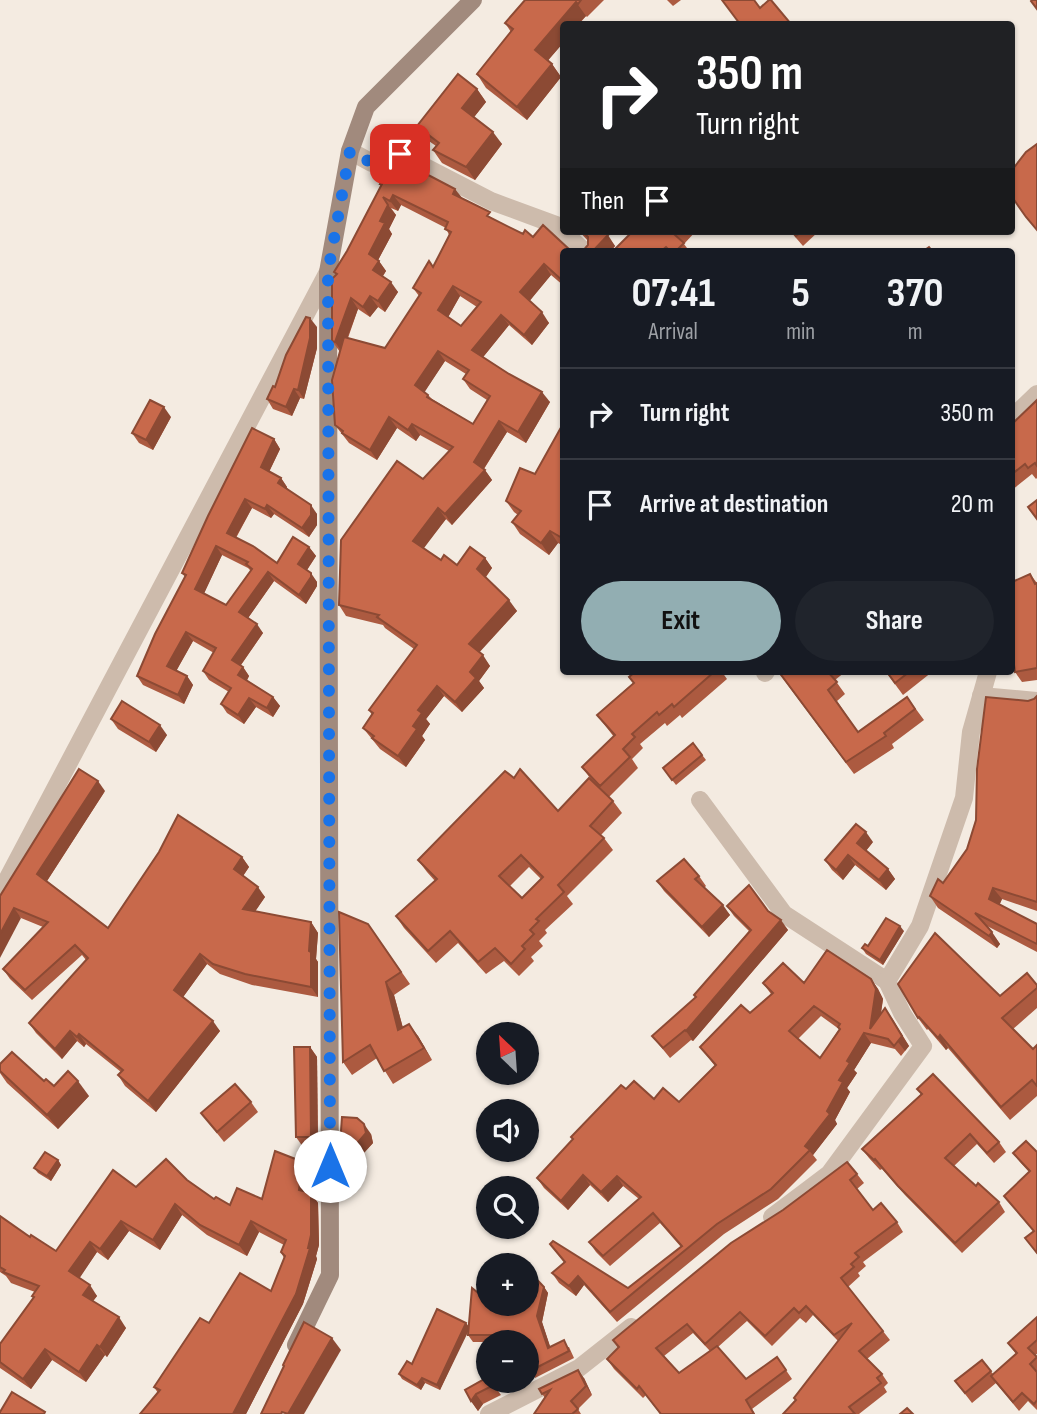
<!DOCTYPE html>
<html lang="en">
<head>
<meta charset="utf-8">
<style>
  :root { --surface:#171b24; --page:#20242c; --text:#f1f3f6; --muted:#9ea1a6; --line:#363941; --accent:#92aeb2 }
  body { margin:0; font-family:"Sofia Sans Condensed",sans-serif; background:var(--page); color:var(--text); height:100vh; display:flex; flex-direction:column; font-size:26px; white-space:nowrap }
  * { box-sizing:border-box; margin:0 }
  p { font-size:23px; color:var(--muted) }
  .icon { flex:none; width:38px; height:38px; fill:none; stroke:currentColor; stroke-width:2; stroke-linecap:round; stroke-linejoin:round }
  .map { position:relative; flex:1; overflow:hidden }
  .side { position:absolute; left:560px; top:248px; width:455px; height:427px; display:flex; flex-direction:column; background:var(--surface); border-radius:7px; box-shadow:0 2px 5px #0004 }
  .side>* { flex:none }
  .banner { position:absolute; left:560px; top:21px; width:455px; height:214px; border-radius:7px; box-shadow:0 2px 5px #0004; background:#202124; color:#fff; overflow:hidden }
  .needle { width:46px; rotate:335deg }
  .buttons { position:absolute; left:476px; top:1022px; display:grid; gap:14px }
  .buttons a { display:grid; place-items:center; width:63px; height:63px; border-radius:50%; background:var(--surface); box-shadow:0 2px 5px #0004; font-size:35px }
  .pin { position:absolute; display:grid; place-items:center; width:60px; height:60px; color:#fff; margin:-30px; border-radius:14px; box-shadow:0 4px 10px #0006 }
  .me { position:absolute; width:77px; margin:-38px; rotate:0deg; stroke-linejoin:round; filter:drop-shadow(0 0 5px #0008) }
  .turn { display:flex; align-items:center; gap:24px; height:147px; padding:0 21px; font-size:32px }
  .turn .icon { width:91px; height:91px; stroke-width:2.5 }
  .turn b { display:block; font-size:49px; line-height:60px }
  .then { display:flex; align-items:center; height:66px; padding:0 21px; background:#0003; gap:14px; font-size:26px }
  .eta { display:flex; justify-content:space-evenly; align-items:center; height:119px; text-align:center }
  .eta b { font-size:42px; font-weight:700; line-height:49px }
  .cta { display:flex; gap:14px; margin-top:auto; padding:14px 21px }
  .cta a { flex:1; height:80px; border-radius:42px; background:var(--accent); color:#111; font-size:28px; font-weight:700; line-height:80px; text-align:center }
  .cta a+a { background:var(--page); color:var(--text) }
  ul { padding:0; list-style:none }
  li { display:flex; align-items:center; gap:21px; height:91px; padding:0 21px; border-top:2px solid var(--line) }
  li div { flex:1 }
  li b { display:block; font-size:26px }
  li em { font-style:normal }
  .map>svg:first-child { display:block }
  .lines { fill:none; stroke-linecap:round; stroke-linejoin:round }
  .street { stroke:#cdbbac; stroke-width:18 }
  .secondary { stroke:#a18a7d; stroke-width:18 }
  .wall { fill:#ac5a40; fill-rule:evenodd }
  .shaded-wall { fill:#8c4a34 }
  .building { fill:#c8694b; stroke:#8c4a34; stroke-width:2; fill-rule:evenodd }
  .route { stroke:#1a73e8; stroke-width:12; stroke-dasharray:0 21.6 }
</style>
</head>
<body>
<div class="map">
<svg width="1037" height="1414" viewBox="0 0 1037 1414">
  <rect width="100%" height="100%" fill="#f4ebe1"/>
  <g class="lines">
    <g class="street">
      <path d="M350,151L372,163L400,154L491,201L556,225L585,252"/>
      <path d="M1012,418L1037,394"/>
      <path d="M765,673L766,672"/>
      <path d="M981,696L1037,701"/>
      <path d="M700,800L784,914L887,981"/>
      <path d="M0,893L328,272"/>
      <path d="M772,1217L829,1174L923,1046L902,1013L887,981L920,926L964,798L971,732L988,672"/>
      <path d="M489,1414L579,1368L631,1327"/>
    </g>
    <path class="secondary" d="M296,1345L330,1275L328,272L350,151L366,107L473,0"/>
  </g>
  <g class="wall">
    <path d="M525,0H604L587,17L586,16L548,60L552,64L561,77L527,120L486,88L477,74L511,32L505,23Z"/>
    <path d="M667,0H681L673,6Z"/>
    <path d="M477,89L486,102L474,117L502,144L475,180L442,163L433,150L436,146L426,139L417,126Z"/>
    <path d="M380,184L463,199L495,220L523,234L570,250L582,252L588,245V241L579,231H608L606,234L615,246L610,252H564V286L551,275L529,301L549,323L532,345L509,325L483,357L550,402L526,443L507,432L484,469L492,480L452,525L446,519L423,548L441,560L457,565L485,558L492,568L486,577L517,611L479,652L490,666L479,681L484,688L462,712L444,696L426,719L430,724L422,736L425,740L406,767L380,749L363,728L372,715L369,710L414,649L385,628L383,625L346,616L339,605L423,479L449,451L420,435L416,441L397,428L377,460L349,443L335,425L340,352L332,341L336,275L334,272L347,251L381,185ZM401,205L446,228L449,235L433,267L413,288L419,296L385,348L348,338L358,309L370,317L378,307L385,312L398,292L383,276L386,271L378,260L392,234L389,229L396,215L391,208L398,211ZM460,296L477,307L461,326L448,317ZM445,361L466,374L463,379L470,389L487,400L473,424L432,399L428,395L424,392Z"/>
    <path d="M633,231H696L684,244L690,252H614Z"/>
    <path d="M715,231H724L719,235Z"/>
    <path d="M790,231H819L803,246Z"/>
    <path d="M317,327V348L304,399L300,398L292,416L273,409L267,399Z"/>
    <path d="M1037,400V478L1036,479L1032,474L1012,490V424Z"/>
    <path d="M171,417L153,450L139,443L132,433Z"/>
    <path d="M564,422V546L558,543L549,555L520,534L512,522L518,515L514,512L506,501L535,474Z"/>
    <path d="M274,439L280,449L269,472L281,478L287,487V488L317,514V525L309,537L274,514L271,518L252,508L236,538L277,563L309,547L316,556L307,570L317,582V586L306,604L274,581L248,618L263,633L241,665L243,667L249,676L247,680L273,697L280,706L273,717L256,707L244,724L227,713L221,704L229,692L209,680L203,671L214,653L193,641L176,671L187,676L193,685L184,704L143,685L137,676L185,577L182,573ZM222,555L248,568L251,571L226,605L204,593Z"/>
    <path d="M1030,574L1037,583V680L1022,682L1015,672Z"/>
    <path d="M635,672H722L727,679L682,718L680,715L667,726L665,723L640,744L643,748L632,759L638,768L609,797L613,801L622,813L601,835L604,838L613,850L567,896L573,904L545,930L547,933L539,941L543,946L531,957L534,961L519,976L504,961L486,974L458,943L436,963L404,928L396,916L435,881L427,872L418,860L558,811L590,778L582,767L614,737L597,715L633,683ZM529,867L541,879L522,898L510,886Z"/>
    <path d="M778,672H845L835,680L845,694L837,701L858,732L907,697L924,720L892,744L894,748L854,774Z"/>
    <path d="M886,672H932L903,695Z"/>
    <path d="M1037,696V911L1002,899L999,905L1037,924V952L987,926L1000,944L997,948L938,908L930,896L943,883L967,849L1028,701L1034,699Z"/>
    <path d="M111,719L167,735L156,752L118,729Z"/>
    <path d="M693,743L706,760L676,785L663,768Z"/>
    <path d="M105,791L47,881L108,928L242,857L249,867L243,876L265,897L255,911L311,922L318,933L316,959L318,962V997L252,985L220,974L207,964L183,997L220,1031L156,1112L125,1086L118,1075L121,1072L86,1044L84,1047L77,1041L62,1059L36,1033L29,1023L86,960L82,955L32,1000L10,979L3,969L43,927L21,918L0,896Z"/>
    <path d="M873,842L866,851L888,869L895,879L886,890L855,865L843,880L832,870L825,860Z"/>
    <path d="M699,876L706,886L704,888L730,915L709,937L664,891L657,881Z"/>
    <path d="M727,906L768,911L788,930L693,1041L691,1040L670,1058L652,1036L696,998L694,995L749,931L734,916Z"/>
    <path d="M368,924L410,984L394,995L403,1028L418,1036L432,1060L393,1084L377,1058L352,1075L343,1062Z"/>
    <path d="M904,931L883,965L866,954L862,948Z"/>
    <path d="M871,979L878,989L883,999L881,1014L892,1018L909,1046L901,1056L895,1049L871,1043L854,1070L857,1073L847,1088L850,1092L835,1120L837,1124L813,1155L817,1160L778,1199L724,1234L617,1322L584,1285L576,1296L559,1283L552,1273L564,1262L550,1244L628,1288L681,1247L660,1223L610,1266L596,1252L589,1242L639,1199L623,1186L608,1202L590,1185L568,1210L544,1188L537,1178L626,1089L654,1099L679,1102L715,1066L700,1047L750,1013L771,994L763,983H804ZM821,1016L839,1029L820,1058L798,1039Z"/>
    <path d="M898,984L1000,996L1037,985V1008L1013,1029L1033,1049L1037,1045V1096L1010,1120L948,1048L946,1050L928,1029L927,1030L918,1018Z"/>
    <path d="M310,1047L317,1057L318,1146L303,1147L296,1137Z"/>
    <path d="M0,1064L44,1081L54,1086L89,1096L58,1129L7,1083L0,1073Z"/>
    <path d="M917,1089L999,1142L1006,1152L994,1163L977,1144L954,1166L976,1186L999,1202L1005,1212L962,1253L905,1195L882,1169L880,1170L869,1158L862,1149L921,1094Z"/>
    <path d="M251,1102L258,1112L224,1142L201,1113Z"/>
    <path d="M371,1134L373,1143L362,1155H347L340,1145Z"/>
    <path d="M1037,1152V1254L1025,1238L1034,1232L1004,1196L1029,1172L1020,1162L1013,1153Z"/>
    <path d="M58,1160L61,1165L51,1181L38,1173L34,1168Z"/>
    <path d="M303,1162L311,1172L308,1192L311,1193L318,1203L319,1245L316,1256L317,1259L303,1304L246,1414H140L158,1393L154,1387L209,1323L271,1291L284,1258L281,1252L284,1245L259,1232L247,1256L207,1235L182,1215L160,1250L129,1231L108,1260L97,1252L79,1278L97,1296L93,1301L126,1328L107,1357L105,1355L86,1382L52,1360L31,1389L0,1368V1344L34,1298L32,1296L35,1292L11,1283L6,1276L0,1272V1216L30,1237L56,1251L136,1187L187,1180L214,1199L230,1205L262,1199Z"/>
    <path d="M857,1174L864,1183L857,1189L873,1210L897,1222L903,1232L863,1262L866,1266L858,1273L860,1276L848,1287L890,1340L867,1359L882,1374L888,1383L884,1387L887,1392L859,1414H783L795,1400L794,1398L838,1341L813,1315L806,1323L800,1318L772,1346L747,1321L718,1347L746,1379L777,1357L792,1379L752,1409L755,1414H660L646,1395L643,1398L614,1369L607,1359L618,1348L613,1340ZM693,1333L710,1351L679,1373L664,1356Z"/>
    <path d="M544,1287L548,1293L542,1322L550,1347H569L574,1358L535,1378L530,1371L527,1342H473L468,1335V1330L440,1390L425,1383L421,1390L402,1379L399,1374L469,1326L488,1304Z"/>
    <path d="M1037,1317V1354L1035,1355L1037,1357V1410L1028,1401L1019,1411L996,1383L972,1403L955,1381L982,1360L993,1374L1016,1354L1008,1343Z"/>
    <path d="M488,1377L501,1395L483,1404L478,1411L471,1401Z"/>
    <path d="M584,1378L592,1395L578,1409L581,1414H534L545,1398L539,1389Z"/>
  </g>
  <g class="shaded-wall">
    <path d="M576,2L586,16L578,24H564V42L545,64L535,50Z"/>
    <path d="M552,64L561,77L527,120L517,107Z"/>
    <path d="M477,89L486,102L471,121L462,108Z"/>
    <path d="M493,132L502,144L475,180L466,167Z"/>
    <path d="M455,189L463,199L453,194Z"/>
    <path d="M393,195L401,205L398,211L390,201Z"/>
    <path d="M388,205L396,215L389,229L392,234L376,264L369,254L380,221Z"/>
    <path d="M608,235L615,246L610,252H592Z"/>
    <path d="M379,261L386,271L380,280L373,270Z"/>
    <path d="M544,264L551,275L528,303L520,292Z"/>
    <path d="M391,282L398,292L385,312L378,301Z"/>
    <path d="M453,286L460,296L446,321L438,310Z"/>
    <path d="M370,296L378,307L370,317L363,307Z"/>
    <path d="M351,298L358,309L342,352L335,342Z"/>
    <path d="M542,312L549,323L532,345L524,335Z"/>
    <path d="M501,315L509,325L480,361L472,350Z"/>
    <path d="M310,318L317,327V348L304,399L298,390Z"/>
    <path d="M438,351L445,361L422,396L415,385Z"/>
    <path d="M294,389L300,398L292,416L286,407Z"/>
    <path d="M542,392L550,402L526,443L518,432Z"/>
    <path d="M164,407L171,417L153,450L146,440Z"/>
    <path d="M389,417L397,428L377,460L370,450Z"/>
    <path d="M499,421L507,432L481,473L474,462Z"/>
    <path d="M412,424L420,435L416,441L408,430Z"/>
    <path d="M274,439L280,449L267,476L261,467Z"/>
    <path d="M485,470L492,480L452,525L445,514Z"/>
    <path d="M281,478L287,487L285,492L278,483Z"/>
    <path d="M245,499L252,508L233,542L227,533Z"/>
    <path d="M267,505L274,514L271,518L265,509Z"/>
    <path d="M311,505L317,514V525L309,537L302,528Z"/>
    <path d="M438,508L446,519L421,552L413,541Z"/>
    <path d="M550,531L558,543L549,555L541,543Z"/>
    <path d="M216,546L222,555L202,598L195,589Z"/>
    <path d="M309,547L316,556L305,573L298,564Z"/>
    <path d="M485,558L492,568L484,579L477,569Z"/>
    <path d="M268,572L274,581L246,621L239,612Z"/>
    <path d="M311,573L317,582V586L306,604L299,595Z"/>
    <path d="M509,600L517,611L477,655L469,644Z"/>
    <path d="M257,624L263,633L238,669L232,660Z"/>
    <path d="M186,632L193,641L174,675L167,666Z"/>
    <path d="M483,655L490,666L479,681L484,688L462,712L455,702L470,672Z"/>
    <path d="M243,667L249,676L245,684L238,675Z"/>
    <path d="M187,676L193,685L184,704L178,695Z"/>
    <path d="M437,686L444,696L426,719L430,724L422,736L425,740L406,767L398,756L413,726L418,710Z"/>
    <path d="M273,697L280,706L273,717L267,708Z"/>
    <path d="M249,698L256,707L244,724L238,715Z"/>
    <path d="M160,725L167,735L156,752L149,742Z"/>
    <path d="M98,781L105,791L45,884L37,874Z"/>
    <path d="M866,832L873,842L864,853L857,843Z"/>
    <path d="M848,855L855,865L843,880L836,870Z"/>
    <path d="M242,857L249,867L241,879L234,869Z"/>
    <path d="M888,869L895,879L886,890L879,880Z"/>
    <path d="M258,887L265,897L250,919L243,909Z"/>
    <path d="M993,888L1002,899L997,911L989,899Z"/>
    <path d="M723,905L730,915L709,937L702,927Z"/>
    <path d="M14,908L21,918L0,958V934Z"/>
    <path d="M781,920L788,930L693,1041L686,1031Z"/>
    <path d="M311,922L318,933L316,959L318,962V997L311,987L309,951Z"/>
    <path d="M900,926L904,931L883,965L880,960Z"/>
    <path d="M992,932L1000,944L997,948L989,936Z"/>
    <path d="M200,954L207,964L181,1000L174,990Z"/>
    <path d="M871,979L878,989L883,999L877,1036L870,1029Z"/>
    <path d="M386,982L394,995L407,1043L398,1030Z"/>
    <path d="M885,1008L909,1046L905,1051L898,1042Z"/>
    <path d="M213,1021L220,1031L156,1112L148,1101Z"/>
    <path d="M409,1024L418,1036L432,1060L424,1048Z"/>
    <path d="M70,1031L77,1041L62,1059L55,1049Z"/>
    <path d="M864,1033L871,1043L854,1070L857,1073L847,1088L850,1092L835,1120L837,1124L813,1155L805,1146L827,1111L847,1061Z"/>
    <path d="M79,1034L86,1044L84,1047L77,1037Z"/>
    <path d="M940,1035L948,1048L946,1050L938,1038Z"/>
    <path d="M310,1047L317,1057L318,1146L311,1137Z"/>
    <path d="M78,1081L89,1096L58,1129L47,1115Z"/>
    <path d="M364,1124L371,1134L373,1143L362,1155L355,1146Z"/>
    <path d="M58,1160L61,1165L51,1181L47,1176Z"/>
    <path d="M303,1162L311,1172L306,1201L299,1190Z"/>
    <path d="M583,1175L590,1185L568,1210L561,1201Z"/>
    <path d="M617,1176L623,1186L608,1202L601,1192Z"/>
    <path d="M311,1193L318,1203L319,1245L316,1256L317,1259L303,1304L246,1414H233L308,1248Z"/>
    <path d="M175,1204L182,1215L160,1250L153,1240Z"/>
    <path d="M121,1221L129,1231L108,1260L100,1249Z"/>
    <path d="M251,1221L259,1232L247,1256L239,1245Z"/>
    <path d="M90,1242L97,1252L77,1282L69,1271Z"/>
    <path d="M578,1276L584,1285L576,1296L569,1286Z"/>
    <path d="M90,1285L97,1296L90,1305L83,1295Z"/>
    <path d="M544,1287L548,1293L542,1322L553,1355L548,1348L537,1316Z"/>
    <path d="M119,1317L126,1328L107,1357L100,1347Z"/>
    <path d="M466,1323L470,1328L440,1390L437,1385Z"/>
    <path d="M332,1338L341,1350L304,1414H288Z"/>
    <path d="M97,1345L105,1355L86,1382L79,1372Z"/>
    <path d="M45,1349L52,1360L31,1389L23,1379Z"/>
    <path d="M578,1370L584,1378L592,1395L586,1386Z"/>
    <path d="M422,1378L425,1383L421,1390L417,1385Z"/>
    <path d="M476,1394L483,1404L478,1411L471,1401Z"/>
  </g>
  <g class="building">
    <path d="M525,0H581L578,4L576,2L535,50L552,64L517,107L477,74L513,29L505,23Z"/>
    <path d="M722,0H754L760,8L769,0H771L791,24H740Z"/>
    <path d="M1032,0H1037V9L1031,1Z"/>
    <path d="M458,74L477,89L462,108L493,132L466,167L433,150L439,143L417,126Z"/>
    <path d="M1037,144V230L1026,217L1012,197V170L1026,152Z"/>
    <path d="M392,156L455,189L453,194L490,212L487,216L523,234L525,230L533,237L543,225L570,250L582,252L588,245V237L582,231H603L608,235L592,252H564V282L544,264L520,292L542,312L524,335L501,315L472,350L509,374L542,392L518,432L499,421L474,462L485,470L445,514L438,508L413,541L441,560L444,555L457,565L470,547L485,558L477,569L509,600L469,644L483,655L470,672L476,678L455,702L437,686L418,710L422,713L413,726L417,729L398,756L372,738L374,736L363,728L373,713L369,710L417,645L377,617L379,615L339,605L341,540L397,461L423,479L453,447L412,424L408,430L389,417L370,450L342,433L343,431L335,425L332,380L344,337L385,348L421,293L413,288L429,261L433,267L451,232L445,229L448,222L393,195L390,201L383,197L388,205L380,221L385,223L369,254L379,261L373,270L391,282L378,301L370,296L363,307L351,298L335,342L332,341V279L337,274L334,272L347,251L382,184H380ZM453,286L481,302L461,326L438,310ZM438,351L469,370L463,379L490,396L473,424L427,397L428,395L415,385Z"/>
    <path d="M633,231H679L675,235L684,243L675,252H671L666,247L660,252H614L613,251Z"/>
    <path d="M792,231H802L796,236Z"/>
    <path d="M929,247L933,252H922Z"/>
    <path d="M306,317L310,318V338L298,390L294,389L286,407L267,399L273,386L275,387L286,355Z"/>
    <path d="M150,400L164,407L146,440L132,433Z"/>
    <path d="M1037,400V466L1035,463L1028,468L1025,464L1012,474V424Z"/>
    <path d="M564,422V539L550,531L541,543L512,522L521,511L506,501L520,468L535,474Z"/>
    <path d="M252,428L274,439L261,467L281,478L278,483L311,505V515L302,528L267,505L265,509L245,499L227,533L253,546L277,563L293,537L309,547L298,564L311,573V577L299,595L268,572L239,612L257,624L232,660L243,667L238,675L273,697L267,708L249,698L238,715L221,704L231,688L203,671L216,648L186,632L167,666L187,676L178,695L137,676L155,634L186,575L182,573L208,516ZM216,546L248,562L246,564L252,569L226,605L195,589Z"/>
    <path d="M1037,500V519L1028,507Z"/>
    <path d="M1030,574L1035,584L1037,583V668L1015,672L1012,651V582Z"/>
    <path d="M635,672H714L674,707L672,704L659,715L657,712L632,734L635,737L623,749L630,757L600,786L582,767L615,735L597,715L634,683L629,677Z"/>
    <path d="M779,672H828L837,682L828,690L858,732L907,697L915,709L884,733L886,736L846,762Z"/>
    <path d="M887,672H909L895,683Z"/>
    <path d="M1037,696V902L993,888L989,899L1037,924V944L975,913L992,932L989,936L930,896L938,879L943,883L967,849L976,820L977,769L986,697L1028,701L1034,699Z"/>
    <path d="M122,701L160,725L149,742L111,719Z"/>
    <path d="M693,743L702,755L672,780L663,768Z"/>
    <path d="M79,769L98,781L37,874L108,928L159,852L178,815L242,857L234,869L258,887L243,909L311,922L309,951L311,952V987L245,974L213,964L200,954L174,990L213,1021L148,1101L118,1075L123,1070L79,1034L77,1037L70,1031L55,1049L29,1023L88,958L75,945L25,990L3,969L48,922L14,908L0,934V896Z"/>
    <path d="M520,769L558,811L589,778L613,801L590,826L604,838L558,885L564,892L536,919L539,921L530,930L534,934L522,946L525,949L511,964L495,948L478,962L450,931L428,951L396,916L437,879L418,860L505,771L514,778ZM521,855L543,877L522,898L499,876Z"/>
    <path d="M856,824L866,832L857,843L888,869L879,880L848,855L836,870L825,860Z"/>
    <path d="M684,859L699,876L695,879L723,905L702,927L657,881Z"/>
    <path d="M749,885L768,911L781,920L686,1031L685,1030L663,1048L652,1036L696,997L694,995L751,930L727,906Z"/>
    <path d="M339,912L368,924L401,972L386,982L398,1030L409,1024L424,1048L384,1071L370,1045L343,1062Z"/>
    <path d="M886,918L900,926L880,960L862,948L865,944L868,946Z"/>
    <path d="M935,933L1000,996L1027,973L1037,985V988L1002,1018L1033,1049L1037,1045V1086L1032,1080L1001,1107L940,1035L938,1038L919,1017L918,1018L898,984Z"/>
    <path d="M827,950L871,979L876,989L870,1029L885,1008L902,1036L894,1046L888,1039L864,1033L847,1061L850,1063L839,1080L843,1082L827,1111L830,1114L805,1146L810,1150L771,1189L717,1224L610,1312L578,1276L569,1286L552,1273L565,1262L550,1244L553,1241L628,1288L682,1246L653,1213L603,1256L589,1242L641,1197L617,1176L601,1192L583,1175L561,1201L537,1178L573,1139L571,1137L621,1085L626,1089L634,1081L654,1099L663,1088L679,1102L716,1065L700,1047L741,1005L750,1013L773,993L763,983L783,963L804,983ZM814,1006L840,1024L838,1027L840,1029L820,1058L789,1031Z"/>
    <path d="M294,1047H310L311,1137H296Z"/>
    <path d="M12,1052L44,1081L46,1079L54,1086L68,1071L78,1081L47,1115L0,1071V1064Z"/>
    <path d="M933,1074L999,1142L987,1153L970,1134L945,1158L976,1186L978,1183L999,1202L955,1243L898,1186L875,1159L874,1160L862,1149L922,1094L917,1089Z"/>
    <path d="M235,1084L251,1102L217,1132L201,1113Z"/>
    <path d="M342,1117L357,1118L364,1124L366,1133L355,1146L340,1145Z"/>
    <path d="M1026,1141L1037,1152V1253L1025,1238L1034,1231L1004,1196L1030,1171L1013,1153Z"/>
    <path d="M275,1151L303,1162L299,1190L311,1193V1235L308,1248H310L296,1294L233,1414H140L160,1390L154,1387L200,1318L209,1323L240,1273L271,1291L285,1256L281,1252L286,1240L251,1221L239,1245L200,1225L175,1204L153,1240L121,1221L100,1249L90,1242L69,1271L90,1285L83,1295L119,1317L100,1347L97,1345L79,1372L45,1349L23,1379L0,1362V1344L34,1297L32,1296L39,1286L3,1272L5,1270L0,1267V1216L30,1237L31,1235L56,1251L113,1170L136,1187L166,1159L187,1180L214,1199L216,1197L230,1205L237,1188L262,1199Z"/>
    <path d="M45,1152L58,1160L47,1176L34,1168Z"/>
    <path d="M847,1162L857,1174L850,1180L873,1210L881,1203L897,1222L855,1253L859,1257L851,1264L854,1267L841,1278L883,1331L859,1351L882,1374L877,1378L881,1383L849,1407L855,1414H783L796,1400L794,1398L852,1323L834,1335L806,1306L799,1313L794,1308L765,1336L740,1312L705,1344L687,1324L656,1348L679,1373L717,1346L746,1379L777,1357L786,1370L746,1400L754,1414H661L639,1386L637,1389L607,1359L619,1347L613,1340L731,1243L783,1210Z"/>
    <path d="M527,1269L544,1287L537,1316L548,1348L564,1340L569,1351L530,1371L527,1363V1342H518L514,1335H468L472,1288L488,1301V1304H527Z"/>
    <path d="M437,1309L466,1323L437,1385L422,1378L417,1385L399,1374L407,1361L412,1364Z"/>
    <path d="M1037,1317V1340L1028,1348L1037,1357L1030,1364L1037,1372V1400L1034,1404L1022,1393L1013,1402L991,1376L1017,1353L1008,1343Z"/>
    <path d="M304,1322L332,1338L288,1414L282,1412L281,1414H261L284,1366L283,1365Z"/>
    <path d="M982,1360L991,1371L965,1393L955,1381Z"/>
    <path d="M578,1370L586,1386L571,1401L578,1409L572,1414H534L550,1390L542,1394L539,1389Z"/>
    <path d="M488,1377V1381H491L494,1385L476,1394L471,1401L465,1390Z"/>
    <path d="M12,1392L45,1412L44,1414H0V1412Z"/>
    <path d="M907,1408L913,1414H900Z"/>
  </g>
  <g class="lines">
    <path class="route" d="M330,1166L328,272L350,151L372,163L400,154"/>
  </g>
</svg>
<div class="buttons">
<a><svg class="needle" viewBox="-14 -14 28 28"><path d="M0-13l5 13h-10z" fill="#e53935"/><path d="M0 13l5-13h-10z" fill="#9ea1a6"/></svg></a>
<a><svg class="icon" aria-label="sound" viewBox="0 0 24 24"><path d="M4 9h4l5-4v14l-5-4H4zM17 9q2 3 0 6"/></svg></a>
<a><svg class="icon" aria-label="search" viewBox="0 0 24 24"><circle cx="10" cy="10" r="6"/><path d="M15 15l6 6"/></svg></a>
<a>+</a>
<a>−</a>
</div>
<div class="pin" style="left:400px;top:154px;background:#d93025"><svg class="icon" aria-label="arrive" viewBox="0 0 24 24"><path d="M6 21V4h12l-3 4 3 4H6"/></svg></div>
<svg class="me" style="left:330px;top:1166px" viewBox="-20 -20 40 40"><circle r="19" fill="#fff"/><path d="M0-13L10 11 0 6-10 11z" fill="#1a73e8"/></svg>
<div class="banner">
<div class="turn"><svg class="icon" aria-label="right" viewBox="0 0 24 24"><path d="M7 20v-9h11M14 6l5 5-5 5"/></svg><div><b>350 m</b>Turn right</div></div>
<div class="then">Then<svg class="icon" aria-label="arrive" viewBox="0 0 24 24"><path d="M6 21V4h12l-3 4 3 4H6"/></svg></div>
</div>
<section class="side">
<div class="eta">
<div><b>07:41</b><p>Arrival</p></div>
<div><b>5</b><p>min</p></div>
<div><b>370</b><p>m</p></div>
</div>
<ul>
<li><svg class="icon" aria-label="right" viewBox="0 0 24 24"><path d="M7 20v-9h11M14 6l5 5-5 5"/></svg><div><b>Turn right</b></div><em>350 m</em></li>
<li><svg class="icon" aria-label="arrive" viewBox="0 0 24 24"><path d="M6 21V4h12l-3 4 3 4H6"/></svg><div><b>Arrive at destination</b></div><em>20 m</em></li>
</ul>
<div class="cta"><a>Exit</a><a>Share</a></div>
</section>
</div>
</body>
</html>
